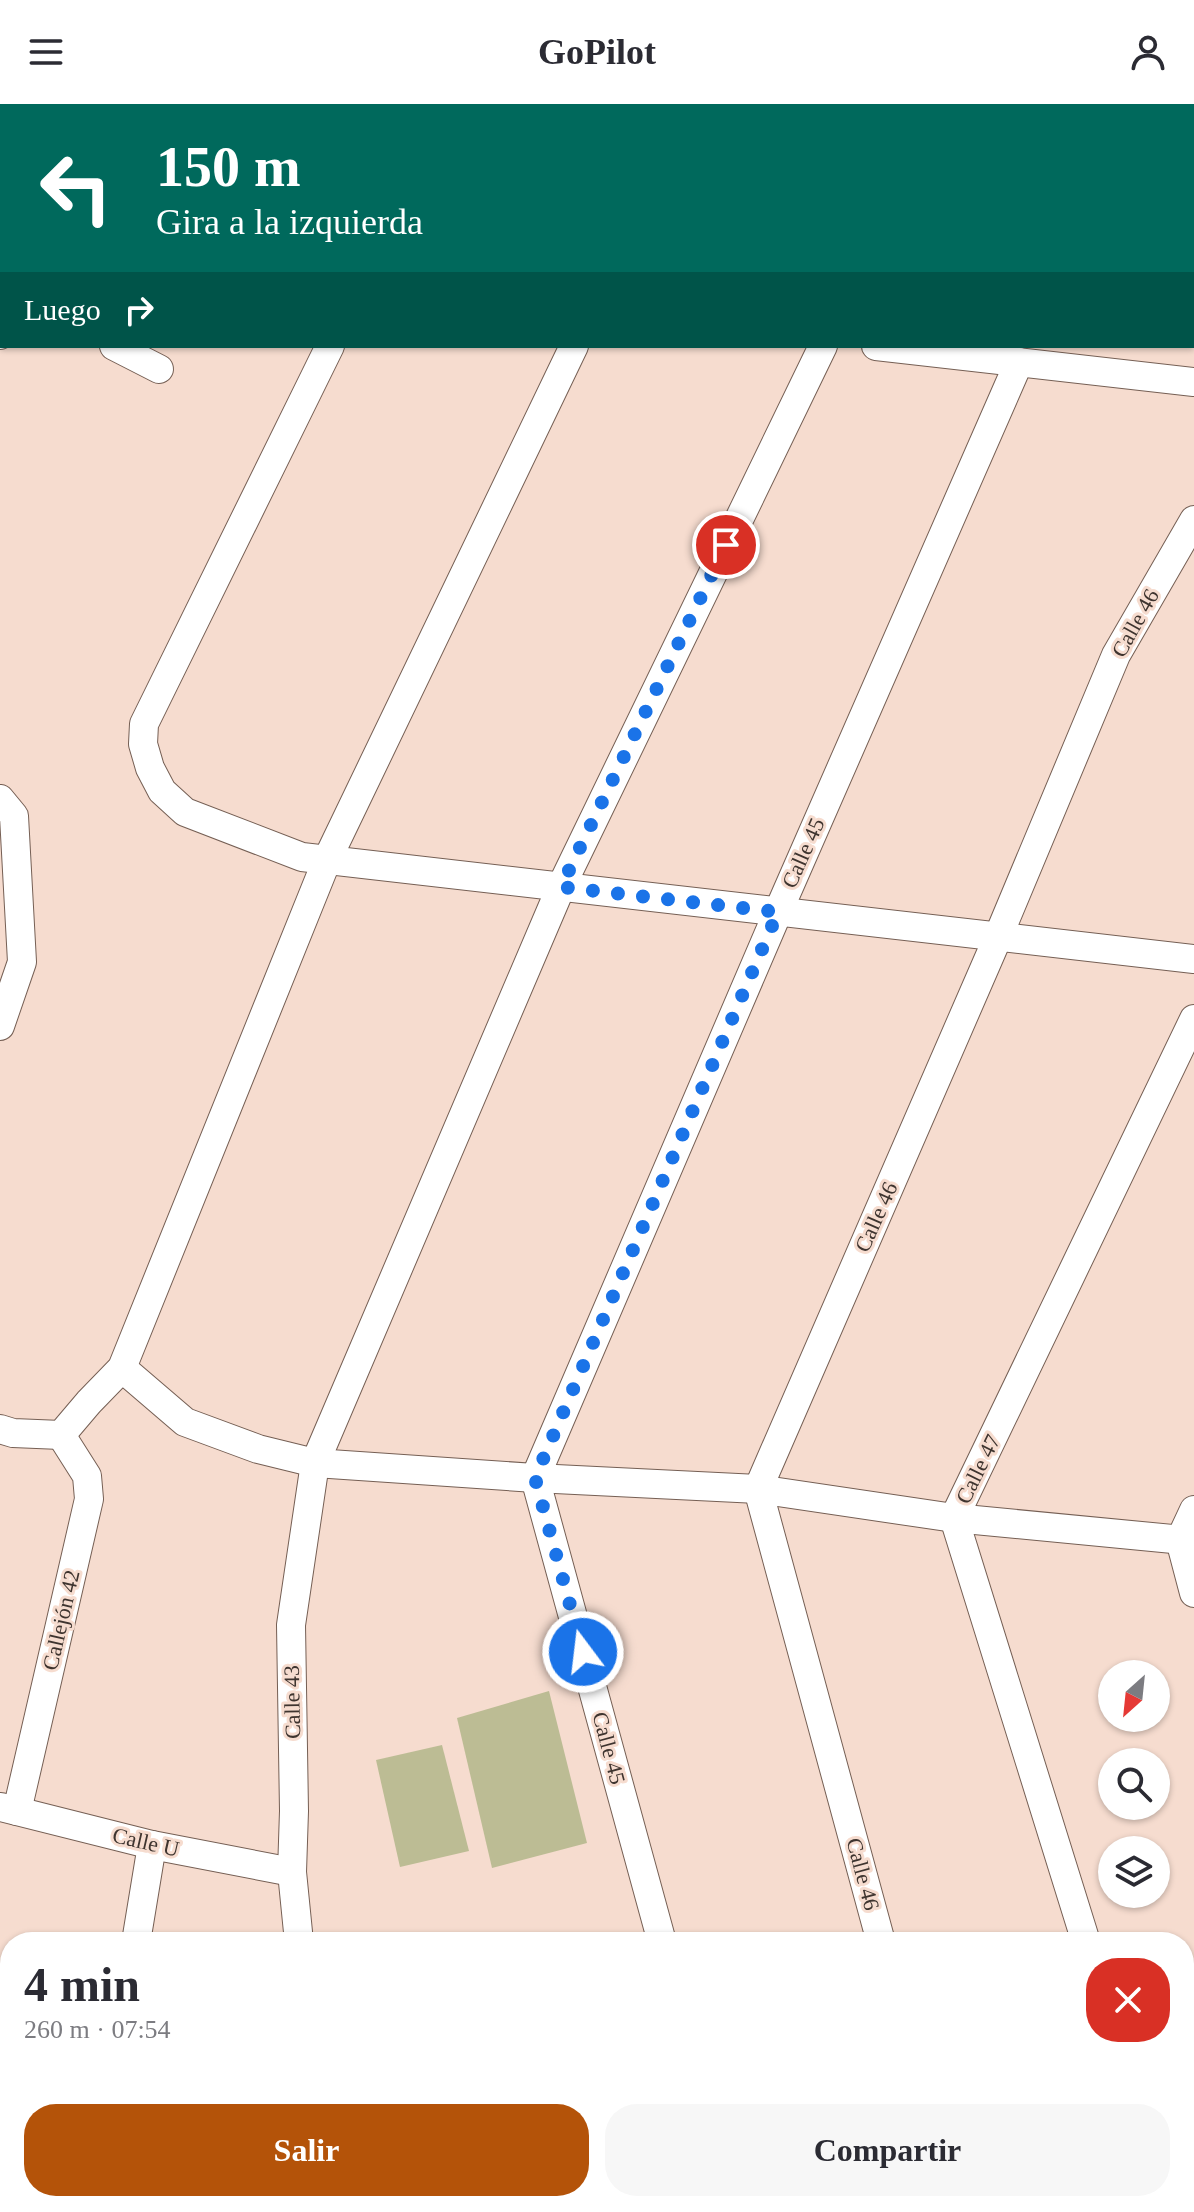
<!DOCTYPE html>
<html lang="es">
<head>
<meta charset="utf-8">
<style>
  :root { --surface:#fff; --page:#f7f7f7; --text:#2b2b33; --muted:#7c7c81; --accent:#b45309 }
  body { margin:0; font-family:Georgia,serif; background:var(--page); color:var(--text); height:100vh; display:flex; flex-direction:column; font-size:30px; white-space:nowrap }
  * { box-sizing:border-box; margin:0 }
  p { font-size:26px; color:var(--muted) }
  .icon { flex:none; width:44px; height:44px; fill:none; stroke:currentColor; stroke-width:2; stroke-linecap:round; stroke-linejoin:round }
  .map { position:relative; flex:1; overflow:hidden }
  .drawer { position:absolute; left:0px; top:1828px; width:1194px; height:280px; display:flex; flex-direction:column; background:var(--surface); border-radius:32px 32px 0 0; box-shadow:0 2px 6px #0004 }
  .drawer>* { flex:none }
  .top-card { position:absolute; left:0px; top:0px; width:1194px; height:244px; box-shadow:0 2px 6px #0004; background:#00695c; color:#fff; overflow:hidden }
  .needle { width:52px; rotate:207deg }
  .buttons { position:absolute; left:1098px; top:1556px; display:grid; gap:16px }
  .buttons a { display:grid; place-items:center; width:72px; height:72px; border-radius:50%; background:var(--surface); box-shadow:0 2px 6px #0004; font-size:40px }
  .pin { position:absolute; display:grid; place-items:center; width:68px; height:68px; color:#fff; margin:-34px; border:4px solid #fff; border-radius:50%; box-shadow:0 2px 8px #0007 }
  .me { position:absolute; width:88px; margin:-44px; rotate:345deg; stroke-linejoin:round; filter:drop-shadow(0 0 6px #0008) }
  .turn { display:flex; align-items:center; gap:28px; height:168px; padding:0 24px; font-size:36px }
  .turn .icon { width:104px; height:104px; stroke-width:2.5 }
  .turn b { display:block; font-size:56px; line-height:68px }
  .then { display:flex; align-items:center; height:76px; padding:0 24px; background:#0003; gap:16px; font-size:30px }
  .round { display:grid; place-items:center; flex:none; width:84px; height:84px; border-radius:32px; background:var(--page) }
  .headline { display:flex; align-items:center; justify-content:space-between; height:136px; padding:0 24px }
  h1 { font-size:48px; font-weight:800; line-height:60px }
  .primary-button { display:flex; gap:16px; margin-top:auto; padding:16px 24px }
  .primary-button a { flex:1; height:92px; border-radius:32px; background:var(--accent); color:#fff; font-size:32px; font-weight:800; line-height:92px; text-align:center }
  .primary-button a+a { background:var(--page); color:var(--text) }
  header { display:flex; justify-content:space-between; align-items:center; height:104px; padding:0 24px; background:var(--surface); font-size:36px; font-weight:800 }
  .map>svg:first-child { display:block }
  .green { fill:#bcbc94 }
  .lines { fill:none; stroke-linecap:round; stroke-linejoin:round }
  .street-casing { stroke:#755f54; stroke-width:30 }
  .street { stroke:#fff; stroke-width:28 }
  .route { stroke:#1a73e8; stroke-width:14; stroke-dasharray:0 25.2 }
  .labels { text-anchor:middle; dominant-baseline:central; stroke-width:6; stroke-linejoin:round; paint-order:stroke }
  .street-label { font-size:22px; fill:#3e342f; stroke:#f6dccf }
</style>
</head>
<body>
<header><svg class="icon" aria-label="menu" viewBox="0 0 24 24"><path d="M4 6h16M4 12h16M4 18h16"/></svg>GoPilot<svg class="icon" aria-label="person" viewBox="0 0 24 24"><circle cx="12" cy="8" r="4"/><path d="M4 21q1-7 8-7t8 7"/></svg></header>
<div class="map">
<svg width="1194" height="2108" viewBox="0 0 1194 2108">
  <rect width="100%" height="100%" fill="#f6dccf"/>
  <g class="green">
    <path d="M549,1587L587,1739L492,1764L457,1614Z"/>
    <path d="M442,1641L469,1747L400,1763L376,1656Z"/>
  </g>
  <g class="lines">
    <defs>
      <g id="street">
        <path d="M136,2L138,0"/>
        <path d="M476,2L478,0"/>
        <path d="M719,2L720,0"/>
        <path d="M958,2L959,0"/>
        <path d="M1192,29L1194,26"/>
        <path d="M0,182L2,183"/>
        <path d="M0,231L2,227"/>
        <path d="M114,242L159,265"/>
        <path d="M330,242L144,620L143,640L150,664L162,687L185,708L302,753L1194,855"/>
        <path d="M876,242L1194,278"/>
        <path d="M0,695L14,712L22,858L0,922"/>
        <path d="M122,1264L185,1318L258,1345L315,1359L535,1374L758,1385L954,1414L1194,1437"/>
        <path d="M0,1325L13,1329L61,1331L89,1298L122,1264L327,756L574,242"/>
        <path d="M1194,1406L1180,1436L1194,1489"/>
        <path d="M1,1703L152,1741L292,1768"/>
        <path d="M17,1707L89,1395L87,1372L61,1331"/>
        <path d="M136,1838L152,1741"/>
        <path d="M299,1838L292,1768L294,1707L291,1521L315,1359L561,783L823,242"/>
        <path d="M662,1838L535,1374L778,808L1019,258"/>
        <path d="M881,1838L758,1385L998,833L1116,551L1194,416"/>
        <path d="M1086,1838L954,1414L1194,915"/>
        <path d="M1184,2025L1194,2026"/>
        <path d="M343,2098L345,2108"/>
        <path d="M550,2098L553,2108"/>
        <path d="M736,2098L739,2108"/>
        <path d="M950,2098L953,2108"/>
        <path d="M1162,2098L1164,2108"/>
        <path d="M89,2108L91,2098"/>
      </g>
    </defs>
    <use href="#street" class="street-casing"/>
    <use href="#street" class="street"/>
  </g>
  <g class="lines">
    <path class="route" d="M583,1548L535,1374L778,808L561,783L726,441"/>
  </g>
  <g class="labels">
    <g class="street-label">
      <text transform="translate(1135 519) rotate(-61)">Calle 46</text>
      <text transform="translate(803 749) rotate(-66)">Calle 45</text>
      <text transform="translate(876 1113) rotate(-66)">Calle 46</text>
      <text transform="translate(978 1365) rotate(-64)">Calle 47</text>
      <text transform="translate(61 1516) rotate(-77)">Callejón 42</text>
      <text transform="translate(292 1598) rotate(-91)">Calle 43</text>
      <text transform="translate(609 1644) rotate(75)">Calle 45</text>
      <text transform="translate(146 1738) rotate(13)">Calle U</text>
      <text transform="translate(863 1770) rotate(75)">Calle 46</text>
    </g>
  </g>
</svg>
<div class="buttons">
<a><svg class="needle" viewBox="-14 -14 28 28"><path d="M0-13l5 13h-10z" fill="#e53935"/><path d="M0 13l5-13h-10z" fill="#7c7c81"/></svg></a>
<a><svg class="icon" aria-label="search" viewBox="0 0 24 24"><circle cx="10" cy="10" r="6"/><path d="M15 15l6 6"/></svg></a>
<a><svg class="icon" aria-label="layers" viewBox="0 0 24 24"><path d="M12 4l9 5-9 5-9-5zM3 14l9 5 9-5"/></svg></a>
</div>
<div class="pin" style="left:726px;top:441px;background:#d93025"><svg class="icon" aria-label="arrive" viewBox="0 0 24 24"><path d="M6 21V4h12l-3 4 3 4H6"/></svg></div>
<svg class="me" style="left:583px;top:1548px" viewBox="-20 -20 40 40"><circle r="17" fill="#1a73e8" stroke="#fff" stroke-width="3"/><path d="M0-11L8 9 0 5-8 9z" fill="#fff"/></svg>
<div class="top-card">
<div class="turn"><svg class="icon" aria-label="left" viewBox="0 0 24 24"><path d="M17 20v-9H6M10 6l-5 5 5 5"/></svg><div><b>150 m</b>Gira a la izquierda</div></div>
<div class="then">Luego<svg class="icon" aria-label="right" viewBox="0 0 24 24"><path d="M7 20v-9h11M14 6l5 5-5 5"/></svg></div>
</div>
<section class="drawer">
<div class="headline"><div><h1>4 min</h1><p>260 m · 07:54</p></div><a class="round" style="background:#d93025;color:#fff"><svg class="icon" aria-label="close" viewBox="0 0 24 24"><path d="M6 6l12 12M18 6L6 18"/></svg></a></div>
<div class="primary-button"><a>Salir</a><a>Compartir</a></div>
</section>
</div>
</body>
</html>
